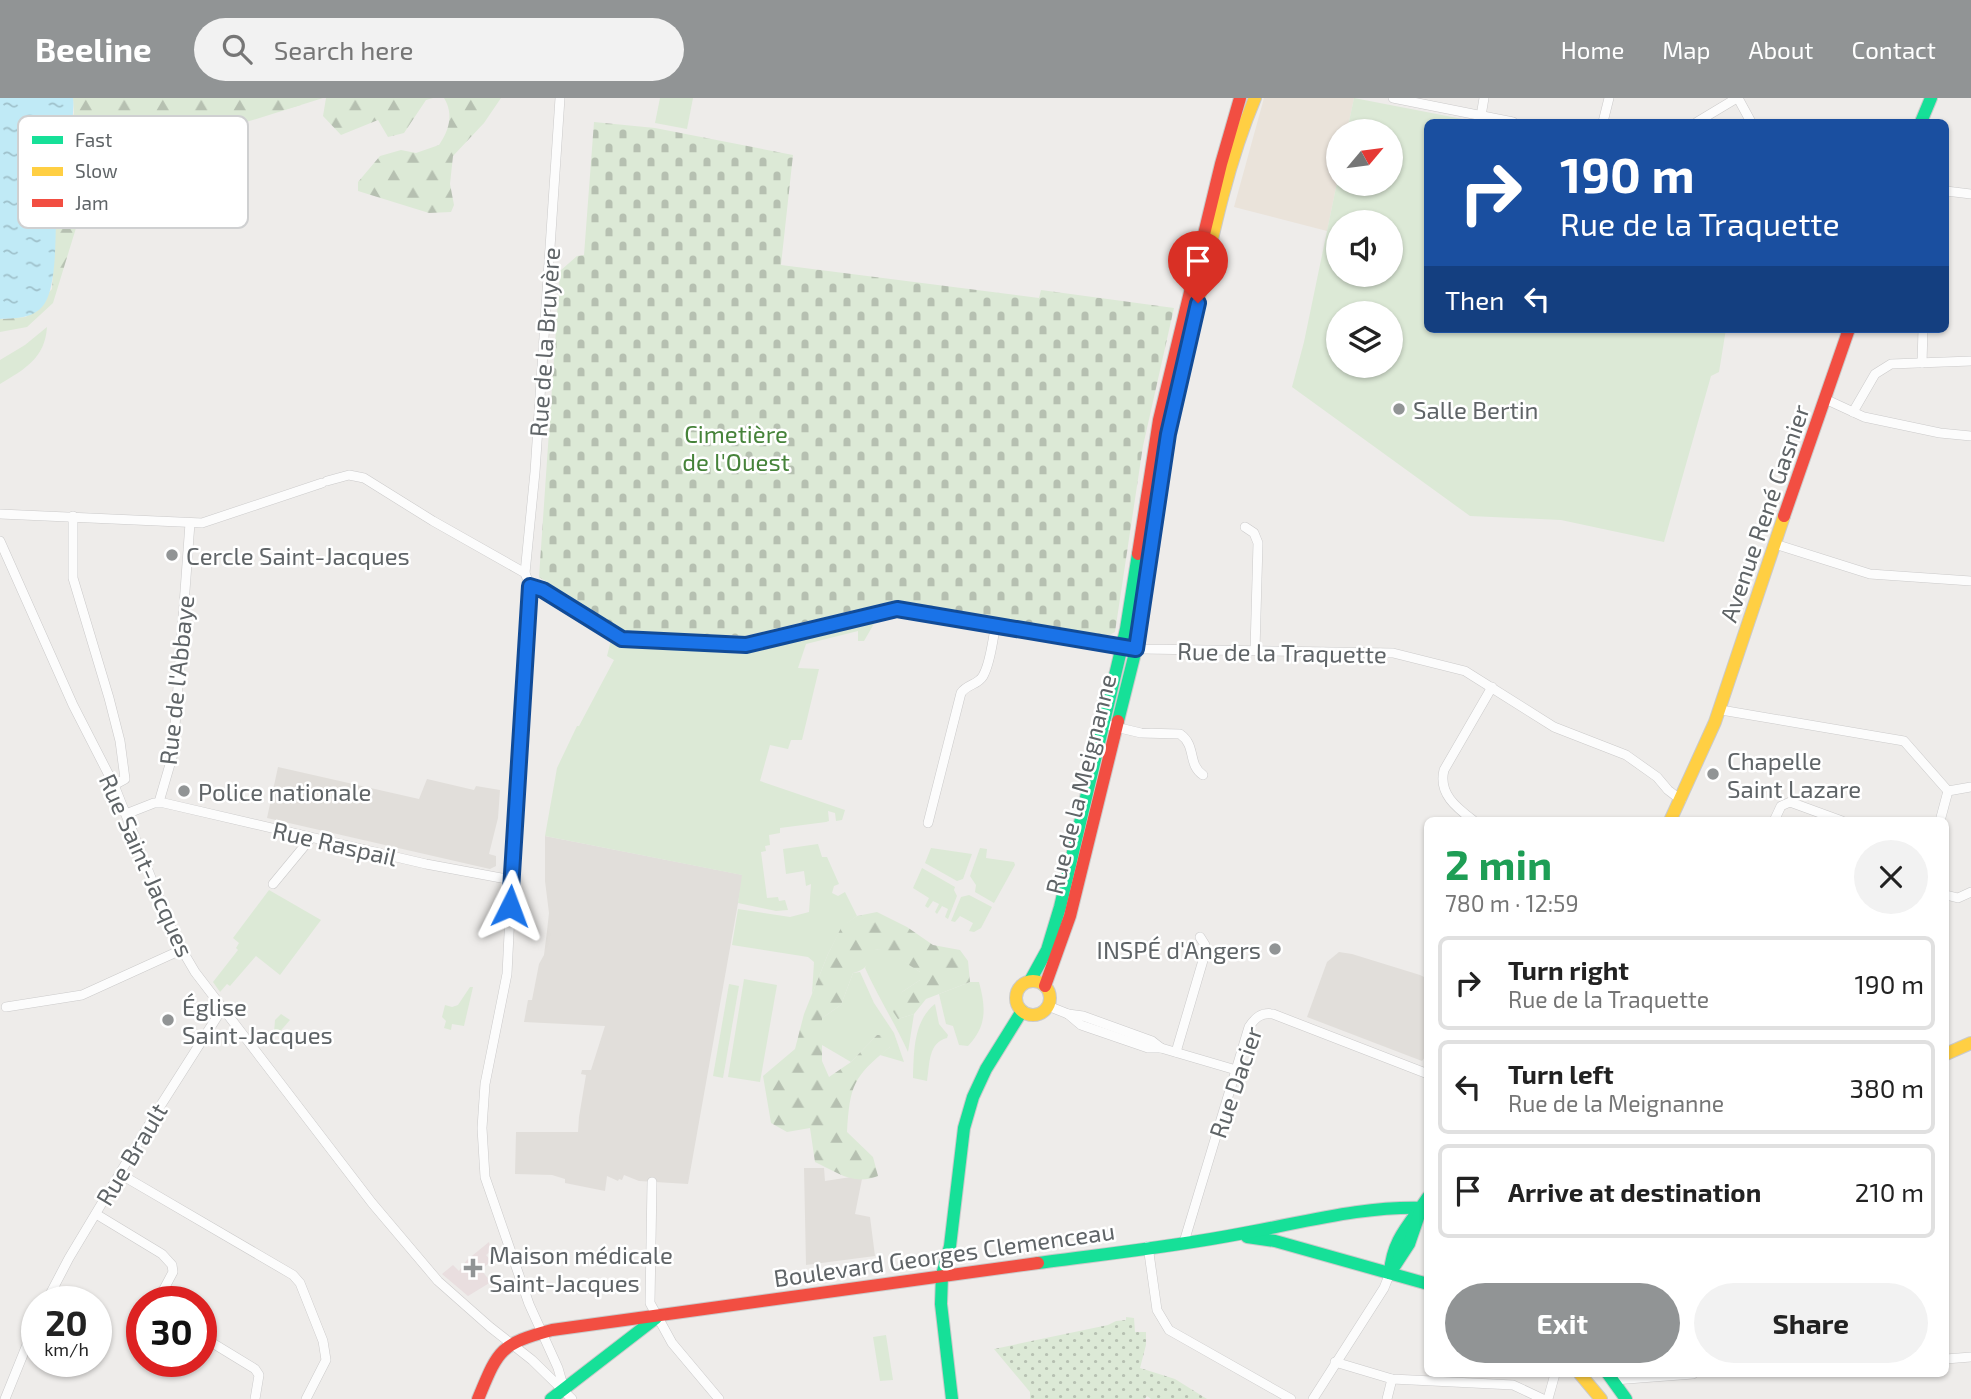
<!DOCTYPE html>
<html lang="en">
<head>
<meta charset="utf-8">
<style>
  :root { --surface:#fff; --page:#f2f2f2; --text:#222; --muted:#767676; --line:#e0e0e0; --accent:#919495 }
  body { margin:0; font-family:"Exo 2",sans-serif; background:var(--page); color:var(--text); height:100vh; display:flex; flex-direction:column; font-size:26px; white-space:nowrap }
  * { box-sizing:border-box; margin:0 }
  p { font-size:23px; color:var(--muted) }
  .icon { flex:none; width:38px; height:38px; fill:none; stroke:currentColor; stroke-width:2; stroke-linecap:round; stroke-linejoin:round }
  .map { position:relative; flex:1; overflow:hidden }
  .panel { position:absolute; left:1424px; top:719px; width:525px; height:560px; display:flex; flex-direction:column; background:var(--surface); border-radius:10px; box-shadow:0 2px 5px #0004 }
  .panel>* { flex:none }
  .guide { position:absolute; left:1424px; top:21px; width:525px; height:214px; border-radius:10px; box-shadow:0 2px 5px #0004; background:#1a4fa0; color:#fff; overflow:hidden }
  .needle { width:46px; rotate:61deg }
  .buttons { position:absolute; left:1326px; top:21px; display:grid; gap:14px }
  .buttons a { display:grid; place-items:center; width:77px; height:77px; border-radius:50%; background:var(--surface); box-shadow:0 2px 5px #0004; font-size:35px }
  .speed { position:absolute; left:21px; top:1188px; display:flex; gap:14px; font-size:35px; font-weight:700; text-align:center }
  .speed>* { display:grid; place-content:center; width:91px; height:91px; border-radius:50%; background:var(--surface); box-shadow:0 2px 5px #0004; line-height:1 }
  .speed small { font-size:18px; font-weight:400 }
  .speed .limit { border:10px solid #d22; background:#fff; color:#111 }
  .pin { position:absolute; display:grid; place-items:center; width:60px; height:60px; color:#fff; margin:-72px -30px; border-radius:50% 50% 50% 0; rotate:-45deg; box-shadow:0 0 7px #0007 }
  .pin .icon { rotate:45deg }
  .me { position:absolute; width:77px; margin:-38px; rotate:3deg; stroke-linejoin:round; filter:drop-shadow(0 0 5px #0008) }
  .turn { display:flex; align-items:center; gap:24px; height:147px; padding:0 21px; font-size:32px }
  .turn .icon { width:91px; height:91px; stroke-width:2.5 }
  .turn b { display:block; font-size:49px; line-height:60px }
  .then { display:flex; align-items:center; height:66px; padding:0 21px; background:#0003; gap:14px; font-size:26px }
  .round { display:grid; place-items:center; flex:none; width:74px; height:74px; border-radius:37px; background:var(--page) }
  .overview { display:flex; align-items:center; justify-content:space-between; height:119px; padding:0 21px }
  h1 { font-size:42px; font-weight:700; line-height:52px; color:#1e9e55 }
  .cta { display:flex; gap:14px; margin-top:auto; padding:14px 21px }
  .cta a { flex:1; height:80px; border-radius:42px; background:var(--accent); color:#fff; font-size:28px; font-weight:700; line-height:80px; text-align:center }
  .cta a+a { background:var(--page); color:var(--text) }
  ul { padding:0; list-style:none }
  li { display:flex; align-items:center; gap:21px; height:94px; margin:0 14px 10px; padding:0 7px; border:4px solid var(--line); border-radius:10px }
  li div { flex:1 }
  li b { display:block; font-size:26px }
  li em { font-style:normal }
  header { display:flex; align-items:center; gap:42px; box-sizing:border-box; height:98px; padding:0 35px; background:var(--accent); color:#fff }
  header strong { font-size:33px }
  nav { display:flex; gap:38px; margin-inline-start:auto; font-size:24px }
  .search { width:490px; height:63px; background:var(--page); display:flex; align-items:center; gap:18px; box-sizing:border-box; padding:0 24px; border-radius:38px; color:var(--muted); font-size:26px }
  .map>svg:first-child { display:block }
  .commercial { fill:#eae3da }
  .education { fill:#e1deda }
  .medical { fill:#e9dedf }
  .green { fill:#dce9d6; fill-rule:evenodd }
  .forest { fill:url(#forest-firs) }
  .cemetery { fill:url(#cemetery-stones) }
  .garden { fill:url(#garden-dots) }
  .water { fill:url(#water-ripples) }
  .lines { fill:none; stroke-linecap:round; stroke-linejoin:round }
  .street-casing { stroke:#cbcaca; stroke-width:10 }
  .fast-casing { stroke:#cacaca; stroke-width:14 }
  .slow-casing { stroke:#cacaca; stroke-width:14 }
  .jam-casing { stroke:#cacaca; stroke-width:14 }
  .street { stroke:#fcfcfc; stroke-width:9 }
  .fast { stroke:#16e098; stroke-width:12 }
  .slow { stroke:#ffcf43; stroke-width:12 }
  .jam { stroke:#f24e42; stroke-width:12 }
  .route-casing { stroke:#114b97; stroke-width:18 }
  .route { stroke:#1a73e8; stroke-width:12 }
  .poi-dot { fill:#919495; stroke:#fff; stroke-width:2.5 }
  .labels { text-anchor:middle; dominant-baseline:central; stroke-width:5; stroke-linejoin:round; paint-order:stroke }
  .street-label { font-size:24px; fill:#5f6467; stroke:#fff }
  .poi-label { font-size:24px; fill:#5f6467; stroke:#fff; text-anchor:start }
  .park-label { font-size:24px; fill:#46833a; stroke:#fff }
  .key { fill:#fff; stroke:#cfd0d1; stroke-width:2 }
  .key-label { font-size:19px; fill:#5f6467 }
</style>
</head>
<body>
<header>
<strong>Beeline</strong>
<div class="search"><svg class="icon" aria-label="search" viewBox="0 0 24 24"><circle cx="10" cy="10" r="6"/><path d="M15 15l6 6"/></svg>Search here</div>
<nav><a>Home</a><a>Map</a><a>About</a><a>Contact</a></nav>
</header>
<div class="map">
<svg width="1971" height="1301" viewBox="0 0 1971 1301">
  <defs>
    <pattern id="forest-firs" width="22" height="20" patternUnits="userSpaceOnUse" patternTransform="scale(1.75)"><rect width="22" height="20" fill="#dce9d6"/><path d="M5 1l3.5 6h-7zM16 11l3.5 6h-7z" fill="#b6c0b1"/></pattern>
    <pattern id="cemetery-stones" width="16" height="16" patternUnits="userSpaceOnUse" patternTransform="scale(1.75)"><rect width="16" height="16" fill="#dce9d6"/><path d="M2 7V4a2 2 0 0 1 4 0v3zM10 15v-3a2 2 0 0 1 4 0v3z" fill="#b6c0b1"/></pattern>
    <pattern id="garden-dots" width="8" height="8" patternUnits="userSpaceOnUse" patternTransform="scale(1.75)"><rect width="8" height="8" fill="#dce9d6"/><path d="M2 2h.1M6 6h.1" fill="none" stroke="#b6c0b1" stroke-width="1.8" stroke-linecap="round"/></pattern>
    <pattern id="water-ripples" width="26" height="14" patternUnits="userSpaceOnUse" patternTransform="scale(1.75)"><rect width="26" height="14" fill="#c0eaf6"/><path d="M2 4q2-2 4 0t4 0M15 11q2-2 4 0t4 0" fill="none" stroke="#9fc1cb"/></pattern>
  </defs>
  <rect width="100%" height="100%" fill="#eeecea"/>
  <path class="commercial" d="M1264,0H1354L1347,33H1339V75L1327,133L1234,109Z"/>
  <g class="education">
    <path d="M278,669L419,701L427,681L474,692L476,688L500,692L498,720L489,756L496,758V768L490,771L267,720Z"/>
    <path d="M545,738L743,777L688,1086L639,1083L624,1077L622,1082L619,1081L618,1083L607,1078L605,1093L565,1085V1081L552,1077L515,1076L516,1034H578L579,1019L586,977L581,976L582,972H591L605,928L524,924L528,902H532L539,866L544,857L547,833L549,815L545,783Z"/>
    <path d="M1339,854L1352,856L1420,877L1428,881V955L1422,963L1307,919L1327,864Z"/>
    <path d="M804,1070H824L825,1083L851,1079L862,1081L855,1116L870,1119L875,1158L806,1167Z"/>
  </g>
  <path class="medical" d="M489,1144L491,1153L486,1157L491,1163L481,1172L491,1184L468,1198L442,1176L453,1167L459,1173L467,1162Z"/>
  <g class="green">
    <path d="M73,0H323L91,73L58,77L74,15Z"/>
    <path d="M660,0H693L687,31L655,25Z"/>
    <path d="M1354,0L1478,24H1428V231H1726L1719,274L1711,278L1664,444L1561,422L1470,418L1292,289L1304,244L1339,75V86H1391V33H1347ZM1339,124H1391V177H1339ZM1391,215V268H1339V215Z"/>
    <path d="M47,229C45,260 25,271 0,286V262L25,247Z"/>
    <path d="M875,524L864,543H858V533L806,546L798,570L819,571L802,642H791L788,651L770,647L760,683L845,712L842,722L836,723L835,715L828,713L829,723L826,724L780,730V735L769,737L770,747L765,748L766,753L761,754L767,800L778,799L779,803L785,802L788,812L776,813L738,805L742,777L545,738L557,670L577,628H579L614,562L607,558L611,542L620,548L743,556Z"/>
    <path d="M818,746L822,759H827L839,786L834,788L832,795L838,798L845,794L857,818L842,829L828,856L812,896L814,864L808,859L732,847L738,811L790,819L809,814L811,786L806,788L804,773L786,776L783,751Z"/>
    <path d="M931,750L972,756L963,781L957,783L925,765Z"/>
    <path d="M980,750L987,751L986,760L1014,764L1015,767L994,805L975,794L976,787L970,778Z"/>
    <path d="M922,770L955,789L954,792L957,798L948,821L945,819L948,811L942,808L937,816L935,814L939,806L933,803L928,810L925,808L929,800L913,790Z"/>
    <path d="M269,792L321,822L280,877L256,858L230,888L227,886L220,894L213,884L238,852L236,850L239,845L233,840Z"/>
    <path d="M969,797L992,809L981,830L974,834L969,833L973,825L960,818L955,824L951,823L961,799Z"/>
    <path d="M874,851L887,852L920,874V882L902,894L898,921L914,916L908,954C895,925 878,899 865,870Z"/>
    <path d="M860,874L874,905L894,935L904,964L880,957L890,949L877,937L851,964L822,947V920L841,907L853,875Z"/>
    <path d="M744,881L777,887L760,984L728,979Z"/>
    <path d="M970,884H979C986,910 987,928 968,948L959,947L953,928L946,926L939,896Z"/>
    <path d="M729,886L739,888L723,980L713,978Z"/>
    <path d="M470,889H473L464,928L452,926L451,932L444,930L446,923L442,919L445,907L452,909L458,907Z"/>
    <path d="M935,906L939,926L948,937L947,940C928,945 930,965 927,983L913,980C914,955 913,923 935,906Z"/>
    <path d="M281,916L290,922L276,938L274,935L275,922Z"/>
    <path d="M886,1237L893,1282L880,1283L873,1239Z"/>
  </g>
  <g class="forest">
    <path d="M76,0H300L301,7L101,64L81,33Z"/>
    <path d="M326,0H433L426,2L404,35L388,39L378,22L341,37L323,18Z"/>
    <path d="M444,0H501L484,25L453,58L450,86L454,107L451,114L429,115L358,93V84L380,58L401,52L416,55L439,47C449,33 454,16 444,0Z"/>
    <path d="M71,75L76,130L53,205L27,229L0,234V221L26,219L52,191L58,77Z"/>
    <path d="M877,814L907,829L933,847L960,852L968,863L970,884L926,901L914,916L898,921L892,912L902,894L920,882V874L887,853L875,851C869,865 868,871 853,875L841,907L822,920V963L829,979L851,964L877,937H888L890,949C853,979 850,987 847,1034L873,1059L878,1078C853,1088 837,1074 815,1064L810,1030L787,1034L771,1025L763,978L795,951L804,916L828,856L842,828L857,818Z"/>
  </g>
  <path class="cemetery" d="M594,24L655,30L793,57L781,167L1039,200L1041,192L1174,210L1143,348L1115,534L1104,540L897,502L745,538L624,533L539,479L560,173L577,158L584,157Z"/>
  <path class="garden" d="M1126,1219L1134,1220L1135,1234H1146V1247L1140,1270L1175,1281L1207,1301H1151L1147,1298L1145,1301H1030V1294L994,1251L1108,1227L1116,1223L1126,1222Z"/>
  <path class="water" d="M0,0H73C76,28 61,52 57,79C54,108 61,192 41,210C30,221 14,220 0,221Z"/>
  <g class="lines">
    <defs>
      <g id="street">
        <path d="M560,0L535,374L525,475L530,488L519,636L507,876L485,986L482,1030L485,1079L529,1206L558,1270L564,1291"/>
        <path d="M1393,0L1513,24"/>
        <path d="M1738,0L1751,24"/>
        <path d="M1481,18L1484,0"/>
        <path d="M1603,24L1609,0"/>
        <path d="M1697,24L1737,0"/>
        <path d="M1946,93L1971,96"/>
        <path d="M1922,265L1923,231"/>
        <path d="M1825,301L1864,319L1940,335L1971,338"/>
        <path d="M1853,314L1875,276L1891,266L1971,263"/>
        <path d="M327,383L349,377L364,380L433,423L525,475"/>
        <path d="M0,416L202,425L322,385"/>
        <path d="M73,418V480L109,600L120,643L125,681L114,687"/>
        <path d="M1245,429L1254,435L1258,445L1255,552"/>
        <path d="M0,443L73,607L114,687L175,840L195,874L372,1105L438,1183L490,1229L532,1262L572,1301"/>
        <path d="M1775,446L1870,476L1971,483"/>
        <path d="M530,488L543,492L622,541L745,547L897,511L1142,551L1393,555L1465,573L1554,629L1626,657L1657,679L1668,692L1681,702"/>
        <path d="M1721,612L1904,643L1948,693"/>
        <path d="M1103,626L1141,635L1180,636C1197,648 1187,666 1203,677"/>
        <path d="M1948,693L1971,689"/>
        <path d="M159,704L173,656L190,425"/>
        <path d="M126,716L154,705H164L426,766L512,782"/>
        <path d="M1474,723C1457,710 1438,696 1444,672L1492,589"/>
        <path d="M1774,723L1781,708L1790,704L1842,723"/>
        <path d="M1940,723L1948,693"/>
        <path d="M928,725L961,595C967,586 978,587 983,578C991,564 992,543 996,527"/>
        <path d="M273,786L311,740"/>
        <path d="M1946,797L1958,800L1971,794"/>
        <path d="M1048,908L1068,916L1083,918L1152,943L1161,950"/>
        <path d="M6,909L82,897L181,852"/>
        <path d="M1068,916L1081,927L1148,950H1161L1236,972"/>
        <path d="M1176,954L1204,859L1205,847L1200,839"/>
        <path d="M120,1076L293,1177L300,1185L323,1243L326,1262L306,1301"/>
        <path d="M652,1084L650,1205L672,1245L719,1301"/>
        <path d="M96,1116L162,1156L172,1167L173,1174L157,1204"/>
        <path d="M1184,1144L1249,929C1255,920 1261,914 1273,916L1428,976"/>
        <path d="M1148,1148L1157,1212L1169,1232L1291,1301"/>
        <path d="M46,1204L69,1160L159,1010L222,911"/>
        <path d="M201,1238L255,1271L259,1277L255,1301"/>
        <path d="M1946,1261L1971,1259"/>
        <path d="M1335,1264L1392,1281L1513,1287L1543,1301"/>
        <path d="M1614,1282L1693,1276"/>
        <path d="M5,1301L37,1222"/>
        <path d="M1313,1301L1384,1190L1390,1175"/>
        <path d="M1387,1301L1392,1281"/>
        <path d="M1548,1301L1555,1276"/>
      </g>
      <g id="fast">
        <path d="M1921,24L1931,0"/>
        <path d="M1118,623L1136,551L1168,333L1186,258"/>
        <path d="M1030,883L1047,852L1060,809L1126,531L1138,456"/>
        <path d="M1247,1139L1275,1143L1428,1186"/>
        <path d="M1038,1165C1105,1156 1172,1149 1239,1136C1301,1125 1364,1107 1428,1110"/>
        <path d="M1390,1175C1392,1141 1410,1126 1428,1099"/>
        <path d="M1390,1175L1409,1146L1420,1114"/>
        <path d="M1608,1276L1626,1301"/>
        <path d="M551,1301L656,1220"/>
        <path d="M952,1301L941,1206L942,1177L950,1148L964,1030L973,999L986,971L1022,913"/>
      </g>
      <g id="slow">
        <path d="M1186,258C1206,172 1221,81 1255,0"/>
        <path d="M1670,723L1715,624L1784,418"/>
        <circle cx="1033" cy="900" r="17"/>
        <path d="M1946,956L1971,945"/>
        <path d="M1580,1276L1601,1301"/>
      </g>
      <g id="jam">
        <path d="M1784,418L1849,231"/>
        <path d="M1138,456L1159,322L1221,66L1240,0"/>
        <path d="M1045,888L1070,818L1118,623"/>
        <path d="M478,1301C498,1253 499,1246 552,1232L1038,1165"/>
      </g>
    </defs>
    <use href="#street" class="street-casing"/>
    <use href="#fast" class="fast-casing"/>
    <use href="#slow" class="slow-casing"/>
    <use href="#jam" class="jam-casing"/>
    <use href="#street" class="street"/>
    <use href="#fast" class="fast"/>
    <use href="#slow" class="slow"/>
    <use href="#jam" class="jam"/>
  </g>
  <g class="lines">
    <defs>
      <path id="route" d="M510,808L530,488L543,492L622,541L746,547L897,511L1136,551L1168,336L1198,205"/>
    </defs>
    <use href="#route" class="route-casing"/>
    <use href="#route" class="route"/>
  </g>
  <g class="poi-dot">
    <circle cx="1399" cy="311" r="7"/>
    <circle cx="172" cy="457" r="7"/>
    <circle cx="1713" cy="676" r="7"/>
    <circle cx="184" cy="693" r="7"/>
    <circle cx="1275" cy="851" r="7"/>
    <circle cx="168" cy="922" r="7"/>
    <path d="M469.5 1159.5h7v7h7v7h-7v7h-7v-7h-7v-7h7z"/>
  </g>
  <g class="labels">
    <g class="street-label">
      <text transform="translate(544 244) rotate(-86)">Rue de la Bruyère</text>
      <text transform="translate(1764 415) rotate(-71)">Avenue René Gasnier</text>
      <text transform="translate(1282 554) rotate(1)">Rue de la Traquette</text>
      <text transform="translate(176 582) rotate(-84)">Rue de l'Abbaye</text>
      <text transform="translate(1080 686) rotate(-76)">Rue de la Meignanne</text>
      <text transform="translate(335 745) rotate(13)">Rue Raspail</text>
      <text transform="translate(147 767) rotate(66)">Rue Saint-Jacques</text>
      <text transform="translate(1235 984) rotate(-71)">Rue Dacier</text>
      <text transform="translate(131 1056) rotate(-59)">Rue Brault</text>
      <text transform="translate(944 1156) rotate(-8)">Boulevard Georges Clemenceau</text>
    </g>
    <g class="poi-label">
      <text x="1413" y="311">Salle Bertin</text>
      <text x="186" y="457">Cercle Saint-Jacques</text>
      <text x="1727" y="662">Chapelle<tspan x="1727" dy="28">Saint Lazare</tspan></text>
      <text x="198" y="693">Police nationale</text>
      <text x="1261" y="851" text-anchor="end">INSPÉ d'Angers</text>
      <text x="182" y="908">Église<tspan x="182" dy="28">Saint-Jacques</tspan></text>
      <text x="489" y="1156">Maison médicale<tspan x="489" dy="28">Saint-Jacques</tspan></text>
    </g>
    <g class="park-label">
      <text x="736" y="335">Cimetière<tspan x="736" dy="28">de l'Ouest</tspan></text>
    </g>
  </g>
  <rect x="18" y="18" width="230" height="112" rx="10" class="key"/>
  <rect x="32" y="38" width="31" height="8" fill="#16e098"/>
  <rect x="32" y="69" width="31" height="9" fill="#ffcf43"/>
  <rect x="32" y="101" width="31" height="8" fill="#f24e42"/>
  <g class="key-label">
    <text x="75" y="49">Fast</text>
    <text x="75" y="80">Slow</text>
    <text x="75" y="112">Jam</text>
  </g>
</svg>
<div class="buttons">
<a><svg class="needle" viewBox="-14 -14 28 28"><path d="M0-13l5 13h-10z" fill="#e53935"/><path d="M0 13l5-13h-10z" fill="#767676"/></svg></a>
<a><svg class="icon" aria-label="sound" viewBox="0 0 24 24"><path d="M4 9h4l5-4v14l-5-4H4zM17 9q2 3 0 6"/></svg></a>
<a><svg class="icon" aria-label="layers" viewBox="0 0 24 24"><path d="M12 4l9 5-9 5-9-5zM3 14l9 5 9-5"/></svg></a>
</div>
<div class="speed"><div>20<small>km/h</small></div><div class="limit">30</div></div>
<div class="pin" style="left:1198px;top:205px;background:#d93025"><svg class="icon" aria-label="arrive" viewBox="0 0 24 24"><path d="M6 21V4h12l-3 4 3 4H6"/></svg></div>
<svg class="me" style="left:510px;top:808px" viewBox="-20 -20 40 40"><path d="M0-17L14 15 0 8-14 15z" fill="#1a73e8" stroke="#fff" stroke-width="4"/></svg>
<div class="guide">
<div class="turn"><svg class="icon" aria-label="right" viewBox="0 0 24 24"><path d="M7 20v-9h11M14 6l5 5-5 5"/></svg><div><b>190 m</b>Rue de la Traquette</div></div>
<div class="then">Then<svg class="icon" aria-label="left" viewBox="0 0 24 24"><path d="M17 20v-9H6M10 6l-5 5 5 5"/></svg></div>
</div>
<section class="panel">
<div class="overview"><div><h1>2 min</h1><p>780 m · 12:59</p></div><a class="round"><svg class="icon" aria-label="close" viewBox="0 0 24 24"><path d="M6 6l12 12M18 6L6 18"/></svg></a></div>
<ul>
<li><svg class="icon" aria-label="right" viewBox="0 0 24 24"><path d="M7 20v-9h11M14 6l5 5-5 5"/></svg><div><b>Turn right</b><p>Rue de la Traquette</p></div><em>190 m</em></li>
<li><svg class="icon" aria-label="left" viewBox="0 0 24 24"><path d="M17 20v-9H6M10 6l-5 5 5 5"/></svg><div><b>Turn left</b><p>Rue de la Meignanne</p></div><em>380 m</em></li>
<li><svg class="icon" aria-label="arrive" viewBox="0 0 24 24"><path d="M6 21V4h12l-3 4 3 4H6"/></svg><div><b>Arrive at destination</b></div><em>210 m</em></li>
</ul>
<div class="cta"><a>Exit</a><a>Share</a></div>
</section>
</div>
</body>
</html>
